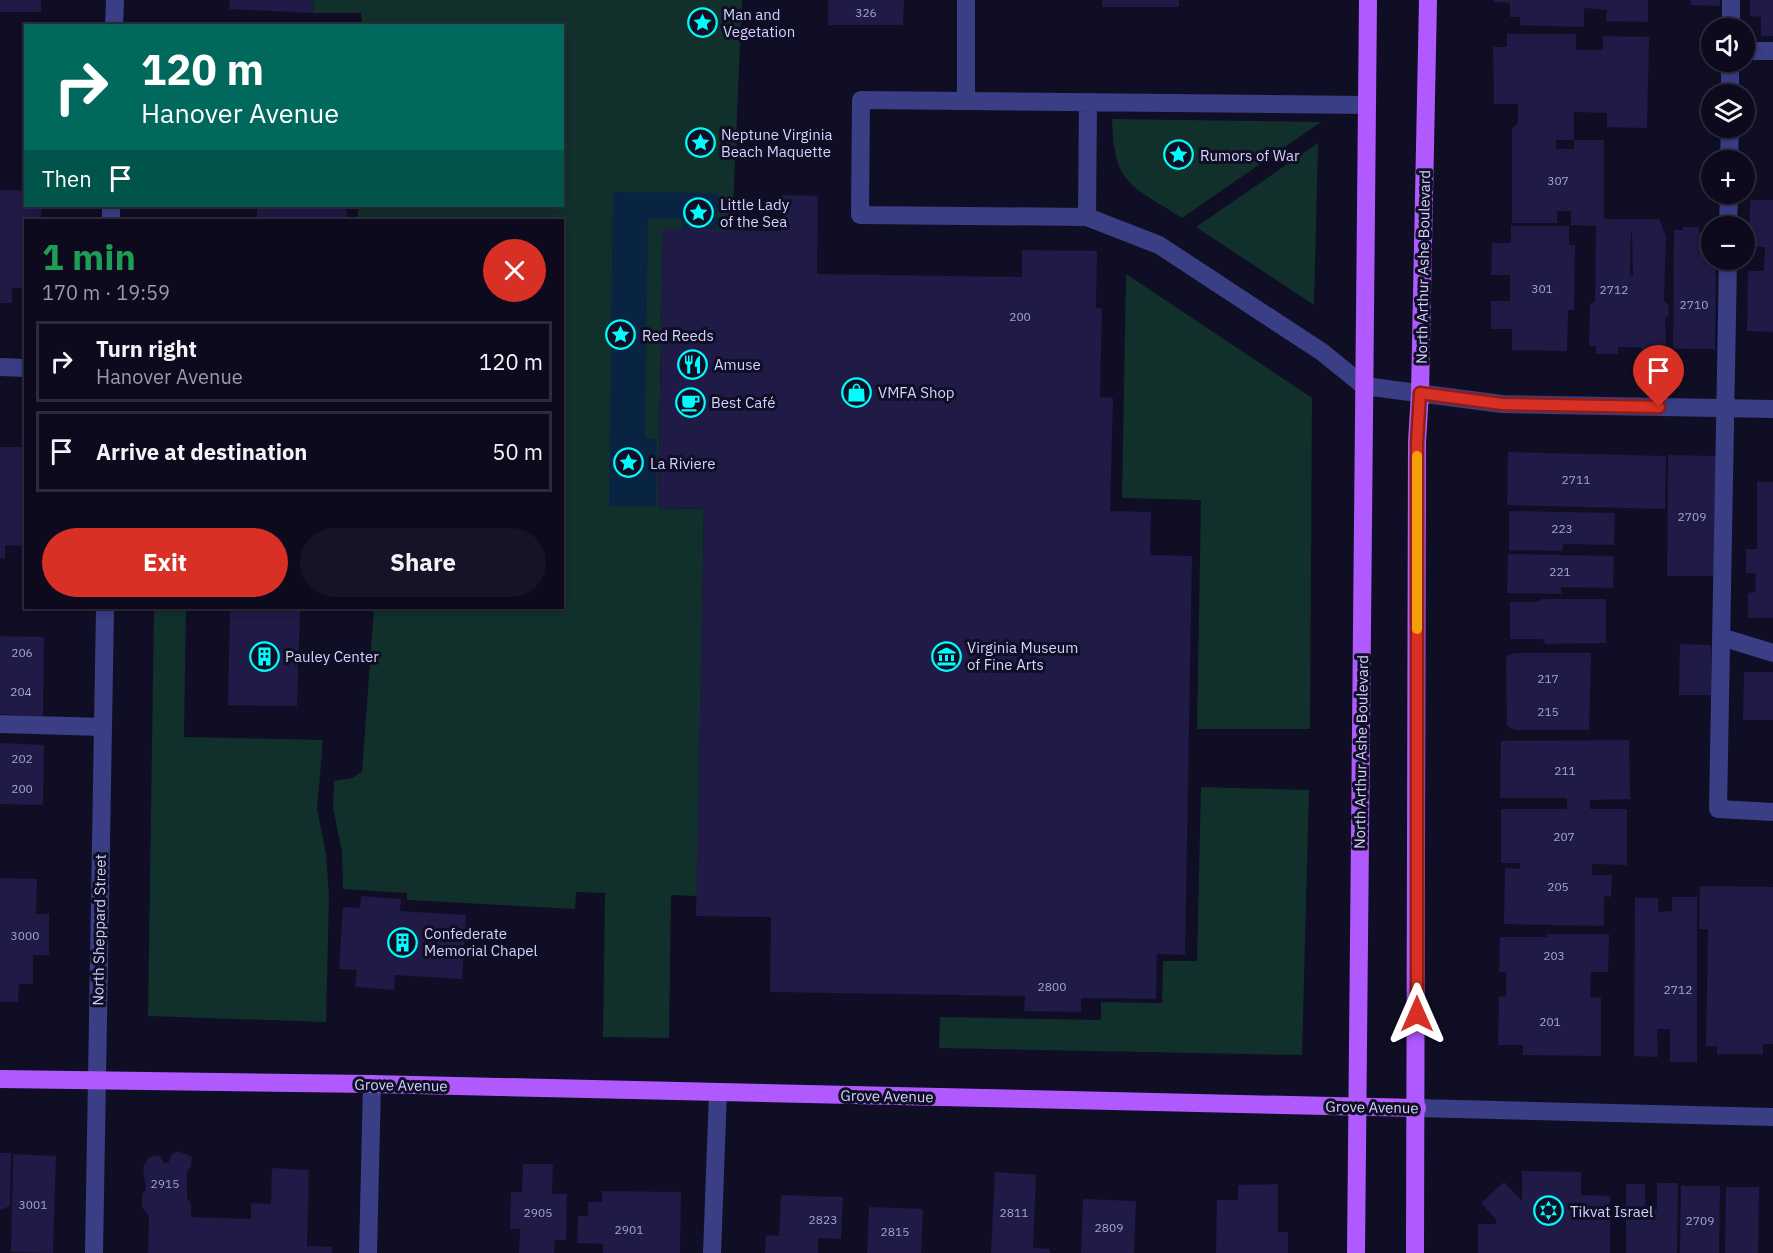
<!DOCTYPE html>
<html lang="en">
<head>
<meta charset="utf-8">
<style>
  :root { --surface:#0c0a1c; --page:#151325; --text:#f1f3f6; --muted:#9a9aa3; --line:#2c2b3b; --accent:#d93025 }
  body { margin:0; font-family:"IBM Plex Sans",sans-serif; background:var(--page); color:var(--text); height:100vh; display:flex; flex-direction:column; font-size:22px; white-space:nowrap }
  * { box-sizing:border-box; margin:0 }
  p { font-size:20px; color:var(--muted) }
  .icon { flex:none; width:33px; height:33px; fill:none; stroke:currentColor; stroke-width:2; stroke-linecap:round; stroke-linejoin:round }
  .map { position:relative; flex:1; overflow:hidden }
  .drawer { position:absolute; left:24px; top:219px; width:540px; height:390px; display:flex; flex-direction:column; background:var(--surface); border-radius:0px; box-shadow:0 3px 9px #0003,0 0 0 2px var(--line) }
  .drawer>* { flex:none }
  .banner { position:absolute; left:24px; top:24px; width:540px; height:183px; border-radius:0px; box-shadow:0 3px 9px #0003,0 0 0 2px var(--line); background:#00695c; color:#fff; overflow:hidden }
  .controls { position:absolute; left:1701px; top:18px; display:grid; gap:12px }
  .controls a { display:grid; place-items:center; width:54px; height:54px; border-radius:50%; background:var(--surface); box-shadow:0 3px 9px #0003,0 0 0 2px var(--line); font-size:30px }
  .pin { position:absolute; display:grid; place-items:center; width:51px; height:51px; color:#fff; margin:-62px -26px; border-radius:50% 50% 50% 0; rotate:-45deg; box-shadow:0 0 6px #0007 }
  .pin .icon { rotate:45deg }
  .me { position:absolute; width:66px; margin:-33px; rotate:0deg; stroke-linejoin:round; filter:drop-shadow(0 0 4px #0008) }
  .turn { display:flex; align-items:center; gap:21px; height:126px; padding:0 18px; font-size:27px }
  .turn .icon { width:78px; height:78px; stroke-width:2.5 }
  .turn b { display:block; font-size:42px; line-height:51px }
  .then { display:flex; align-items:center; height:57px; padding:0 18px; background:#0003; gap:12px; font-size:22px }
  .round { display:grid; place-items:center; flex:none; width:63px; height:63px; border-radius:32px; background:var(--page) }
  .head { display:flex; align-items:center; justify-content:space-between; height:102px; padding:0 18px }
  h1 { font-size:36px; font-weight:700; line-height:45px; color:#1e9e55 }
  .button { display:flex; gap:12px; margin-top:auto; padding:12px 18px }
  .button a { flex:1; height:69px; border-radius:36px; background:var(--accent); color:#fff; font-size:24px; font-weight:700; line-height:69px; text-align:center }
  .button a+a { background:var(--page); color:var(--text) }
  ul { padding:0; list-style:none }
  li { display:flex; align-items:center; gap:18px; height:81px; margin:0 12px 9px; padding:0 6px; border:3px solid var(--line); border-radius:0px }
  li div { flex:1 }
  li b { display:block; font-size:22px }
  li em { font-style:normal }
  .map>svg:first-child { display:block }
  .green { fill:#112f2b }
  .water { fill:#092443 }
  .building { fill:#1f1a46; fill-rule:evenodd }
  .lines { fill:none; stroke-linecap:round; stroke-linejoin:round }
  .minor { stroke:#393e85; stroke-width:18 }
  .major { stroke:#b059ff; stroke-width:18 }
  .route-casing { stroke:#8d1f18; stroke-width:15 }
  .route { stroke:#d93025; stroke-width:10 }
  .slow { stroke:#f59e0b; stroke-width:10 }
  .labels { text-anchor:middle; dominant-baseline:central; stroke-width:6; stroke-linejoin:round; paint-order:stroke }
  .number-label { font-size:12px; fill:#a6a4d1 }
  .poi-label { font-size:15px; fill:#d3d2ff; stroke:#100e25; text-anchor:start }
  .street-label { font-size:15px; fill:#d3d2ff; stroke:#100e25 }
</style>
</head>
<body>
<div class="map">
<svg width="1773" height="1253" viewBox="0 0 1773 1253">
  <rect width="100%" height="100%" fill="#100e25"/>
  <g class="green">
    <path d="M314,0H742L732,231L663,230L658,508L704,509L697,896L671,895L669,1038L603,1037L605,893L576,892L575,909L407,900V893L343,889L342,852L333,808L334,781L352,778L362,772L374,608H562V220H358V206H562V26L362,25L361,13H313Z"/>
    <path d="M1112,119L1321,122L1182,218C1130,184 1114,186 1112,119Z"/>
    <path d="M1318,143L1314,305L1196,227Z"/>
    <path d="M1126,274L1312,398L1310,729H1197L1201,500L1122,498Z"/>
    <path d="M154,608H186L184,737L323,740L317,809L326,854L329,895L326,1022L148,1016Z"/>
    <path d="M1201,787L1309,790L1302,1055L939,1048L940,1017L1101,1020V1002L1162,1003L1163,961H1197Z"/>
  </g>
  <path class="water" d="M613,192L718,193L717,229H682V219H648L645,438L657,439L656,506H609Z"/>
  <g class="building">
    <rect x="0" y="0" width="41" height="12"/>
    <path d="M230,0H313V13L229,9Z"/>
    <path d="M828,0H904L903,25H828Z"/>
    <rect x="1102" y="0" width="77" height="7"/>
    <path d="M1494,0H1648V22L1606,21L1607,10L1584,8V27L1520,25V17H1510V3L1494,2Z"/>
    <path d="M1691,0H1720V6L1691,5Z"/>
    <path d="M1750,0H1773V36H1761V17L1750,16Z"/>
    <path d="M1507,34H1576V50H1603V36L1649,37L1647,128L1607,127V113L1574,112V140H1556V149H1574V140H1604V219H1659L1666,236L1664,301L1668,304L1669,315L1665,318L1666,345H1661V354H1642L1641,347H1618V354H1596V346H1589L1590,305L1595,301L1596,226L1571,225V211H1557V223H1512V128L1518,123V104H1494L1493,47H1507ZM1631,232H1632L1633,276L1630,275Z"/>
    <path d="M0,190L26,191V206H42L41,220H26V288H12V303H0Z"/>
    <path d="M782,195L818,196L817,274L1022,277V250L1097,251L1096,308H1102L1100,397L1113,398L1110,511L1151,512L1150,555L1192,556L1185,955L1157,954L1156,999L1081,998V1012L1024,1011L1025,996L770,992L771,917L696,916L704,509L658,508L663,229L781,231Z"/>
    <path d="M1750,200H1773V332L1747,331L1748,271H1764L1765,247H1749Z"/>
    <path d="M257,206H347L346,220H257Z"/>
    <path d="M1511,226H1569V245H1575L1574,310H1568L1567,351L1512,350V329H1491V301H1510V275H1491L1492,243H1511Z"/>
    <path d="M1683,227H1699V233H1712V260H1716L1715,349H1673L1674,230H1683Z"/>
    <path d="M0,447H25L23,546L5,545V558H0Z"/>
    <path d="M1508,452L1666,456L1665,509L1507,505Z"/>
    <path d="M1668,455L1716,456L1715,576H1667Z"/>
    <path d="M1757,482H1773V618H1748V593L1755,592L1756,573H1746V549H1757Z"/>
    <path d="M1509,511L1615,513L1614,545L1563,544L1562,551L1509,550Z"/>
    <path d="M1508,554L1614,556L1613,588L1561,587V594L1507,593Z"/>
    <path d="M1542,599H1606V643L1546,644L1542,639H1510V602H1537Z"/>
    <path d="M230,608H300L297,706L228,705Z"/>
    <path d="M0,636L44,637L43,716L0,714Z"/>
    <path d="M1680,644L1711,645V695H1679Z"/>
    <path d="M1514,653H1591L1589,730H1515L1507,726L1506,660L1507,656Z"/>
    <path d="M1744,672H1773V720H1743Z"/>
    <path d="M1629,740L1630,799L1590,800V809H1627V865L1592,864V875H1612L1611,897L1604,896V926L1504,924L1505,868L1520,869V863H1501V809H1567V798H1500L1501,741Z"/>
    <path d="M0,743L44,745L43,805L0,804Z"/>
    <path d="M0,878L37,879L36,914H49V955H33V984H19L18,1002H0Z"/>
    <path d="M1700,886L1773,887V1044H1763V1054H1717V1046H1706L1708,929H1699Z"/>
    <path d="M361,896L401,899L400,911L466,915L462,979L395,975L394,990L355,987L357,970L339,969L343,907L360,908Z"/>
    <path d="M1672,897H1697V1062H1670V1029H1657L1658,1057L1634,1056L1635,898H1658V912L1672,911Z"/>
    <path d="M1547,934H1609L1608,972H1591L1590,997L1601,998V1056L1523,1055V1045H1498L1499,997L1506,996V972H1499L1500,937H1547Z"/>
    <path d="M178,1151L192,1157L191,1167L187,1172V1198L191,1204V1217L251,1219V1203L271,1204L272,1168L309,1170L307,1246L332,1247V1253H148L149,1216L142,1207V1194L146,1190L143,1167L149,1157L159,1155L163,1162L168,1163L172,1154Z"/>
    <path d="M0,1153H11L10,1206L0,1210Z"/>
    <path d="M13,1154L56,1156L53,1253L11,1252Z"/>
    <path d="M523,1164H553L552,1194H567L566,1240H555L554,1253H519L520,1229H510L511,1192H522Z"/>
    <path d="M1522,1171L1581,1172V1195L1610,1196V1253H1478V1224H1496V1219L1481,1203L1504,1182L1522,1201Z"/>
    <path d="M995,1172L1036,1175L1033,1248L1050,1249V1253H991Z"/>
    <path d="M1657,1183H1678L1677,1253H1626V1184H1645V1210H1657Z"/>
    <path d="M1278,1184V1232H1288V1253H1216L1217,1200H1238V1185Z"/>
    <path d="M1681,1186H1720L1719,1253H1680Z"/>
    <path d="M1726,1187H1759L1758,1253H1725Z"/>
    <path d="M602,1191L681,1192L680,1253H603V1244L577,1243L578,1216H588V1202H602Z"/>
    <path d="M781,1195L843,1197L841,1239L818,1238V1253H765L766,1235L779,1236Z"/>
    <path d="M1083,1199L1136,1201L1134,1253H1081Z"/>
    <path d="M869,1207L923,1209L921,1253H867Z"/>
  </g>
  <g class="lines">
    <g class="minor">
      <path d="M114,26L115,0"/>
      <path d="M1731,28V0"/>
      <path d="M1744,51H1773"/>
      <path d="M1730,94V62"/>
      <path d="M966,100V0"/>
      <path d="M1088,102L1087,217L860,215L861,100L1367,105"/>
      <path d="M1729,160L1730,128"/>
      <path d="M1087,217L1159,245L1322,352L1364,386L1502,404L1773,409"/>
      <path d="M111,220V206"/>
      <path d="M1728,226L1729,194"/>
      <path d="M1728,260L1718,809L1773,812"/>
      <path d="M0,367L26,368"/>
      <path d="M1721,637L1773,653"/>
      <path d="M0,724L103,727"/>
      <path d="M1417,1108L1773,1117"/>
      <path d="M94,1253L105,608"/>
      <path d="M368,1253L372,1084"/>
      <path d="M712,1253L718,1092"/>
    </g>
    <g class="major">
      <path d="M0,1079L372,1084L1417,1108"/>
      <path d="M1356,1253L1368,0"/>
      <path d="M1415,1253L1417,442L1420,393L1428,0"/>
    </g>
  </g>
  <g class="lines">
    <defs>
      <path id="route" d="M1417,1014V442L1420,393L1502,404L1659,407"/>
    </defs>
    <use href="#route" class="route-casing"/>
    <use href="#route" class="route"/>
    <path class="slow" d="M1417,456V629"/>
  </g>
  <defs>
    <symbol id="sight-ring" viewBox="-11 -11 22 22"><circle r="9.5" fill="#100e25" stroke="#00fdfd" stroke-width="1.5"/><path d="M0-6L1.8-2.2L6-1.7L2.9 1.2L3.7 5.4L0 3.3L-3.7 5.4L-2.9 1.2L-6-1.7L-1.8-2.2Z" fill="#00fdfd"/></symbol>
    <symbol id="restaurant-ring" viewBox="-11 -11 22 22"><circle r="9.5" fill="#100e25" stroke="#00fdfd" stroke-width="1.5"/><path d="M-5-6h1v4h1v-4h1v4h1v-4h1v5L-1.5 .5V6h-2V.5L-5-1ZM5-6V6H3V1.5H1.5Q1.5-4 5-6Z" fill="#00fdfd"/></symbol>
    <symbol id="shop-ring" viewBox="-11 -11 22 22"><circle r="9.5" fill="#100e25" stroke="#00fdfd" stroke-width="1.5"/><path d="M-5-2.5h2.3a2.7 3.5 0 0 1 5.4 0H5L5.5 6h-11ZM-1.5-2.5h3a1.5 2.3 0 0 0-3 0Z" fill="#00fdfd"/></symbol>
    <symbol id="cafe-ring" viewBox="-11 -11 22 22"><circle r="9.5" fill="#100e25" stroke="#00fdfd" stroke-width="1.5"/><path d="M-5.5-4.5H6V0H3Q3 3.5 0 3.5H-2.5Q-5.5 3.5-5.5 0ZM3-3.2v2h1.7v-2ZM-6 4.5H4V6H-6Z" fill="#00fdfd"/></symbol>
    <symbol id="building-ring" viewBox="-11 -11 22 22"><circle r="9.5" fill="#100e25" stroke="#00fdfd" stroke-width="1.5"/><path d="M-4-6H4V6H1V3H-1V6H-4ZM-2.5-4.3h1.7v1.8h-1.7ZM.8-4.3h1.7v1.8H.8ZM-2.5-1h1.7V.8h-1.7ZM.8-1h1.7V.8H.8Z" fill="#00fdfd"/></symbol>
    <symbol id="museum-ring" viewBox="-11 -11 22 22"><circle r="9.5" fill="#100e25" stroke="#00fdfd" stroke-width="1.5"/><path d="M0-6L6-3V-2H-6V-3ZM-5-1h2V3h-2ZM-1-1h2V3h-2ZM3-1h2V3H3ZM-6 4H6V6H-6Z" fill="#00fdfd"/></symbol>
    <symbol id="synagogue-ring" viewBox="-11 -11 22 22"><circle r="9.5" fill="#100e25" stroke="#00fdfd" stroke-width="1.5"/><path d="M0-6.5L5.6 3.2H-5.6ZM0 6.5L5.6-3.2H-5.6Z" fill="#00fdfd"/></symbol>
  </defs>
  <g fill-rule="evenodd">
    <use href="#sight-ring" x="686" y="6" width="33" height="33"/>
    <use href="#sight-ring" x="684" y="126" width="33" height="33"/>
    <use href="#sight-ring" x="1162" y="138" width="33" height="33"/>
    <use href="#sight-ring" x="682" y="196" width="33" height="33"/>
    <use href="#sight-ring" x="604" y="318" width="33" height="33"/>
    <use href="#restaurant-ring" x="676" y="348" width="33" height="33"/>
    <use href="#shop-ring" x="840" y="376" width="33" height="33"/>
    <use href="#cafe-ring" x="674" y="386" width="33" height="33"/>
    <use href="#sight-ring" x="612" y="446" width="33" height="33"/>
    <use href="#building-ring" x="248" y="640" width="33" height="33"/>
    <use href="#museum-ring" x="930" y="640" width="33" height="33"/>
    <use href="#building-ring" x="386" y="926" width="33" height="33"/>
    <use href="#synagogue-ring" x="1532" y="1194" width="33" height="33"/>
  </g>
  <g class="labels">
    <g class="number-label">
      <text x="866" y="12">326</text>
      <text x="1558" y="180">307</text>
      <text x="1542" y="288">301</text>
      <text x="1614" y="289">2712</text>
      <text x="1694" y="304">2710</text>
      <text x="1020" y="316">200</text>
      <text x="1576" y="479">2711</text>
      <text x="1692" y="516">2709</text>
      <text x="1562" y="528">223</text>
      <text x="1560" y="571">221</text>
      <text x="22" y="652">206</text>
      <text x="1548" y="678">217</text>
      <text x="21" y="691">204</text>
      <text x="1548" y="711">215</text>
      <text x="22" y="758">202</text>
      <text x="1565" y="770">211</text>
      <text x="22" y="788">200</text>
      <text x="1564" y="836">207</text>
      <text x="1558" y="886">205</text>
      <text x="25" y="935">3000</text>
      <text x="1554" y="955">203</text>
      <text x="1052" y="986">2800</text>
      <text x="1678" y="989">2712</text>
      <text x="1550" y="1021">201</text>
      <text x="165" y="1183">2915</text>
      <text x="33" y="1204">3001</text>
      <text x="538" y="1212">2905</text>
      <text x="1014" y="1212">2811</text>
      <text x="823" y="1219">2823</text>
      <text x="1700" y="1220">2709</text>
      <text x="1109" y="1227">2809</text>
      <text x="629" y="1229">2901</text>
      <text x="895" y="1231">2815</text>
    </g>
    <g class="poi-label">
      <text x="723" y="14">Man and<tspan x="723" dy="17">Vegetation</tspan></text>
      <text x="721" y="134">Neptune Virginia<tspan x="721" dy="17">Beach Maquette</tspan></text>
      <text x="1200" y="155">Rumors of War</text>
      <text x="720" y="204">Little Lady<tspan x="720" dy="17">of the Sea</tspan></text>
      <text x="642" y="335">Red Reeds</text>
      <text x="714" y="364">Amuse</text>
      <text x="878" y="392">VMFA Shop</text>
      <text x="711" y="402">Best Café</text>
      <text x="650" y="463">La Riviere</text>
      <text x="967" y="647">Virginia Museum<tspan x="967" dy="17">of Fine Arts</tspan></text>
      <text x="285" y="656">Pauley Center</text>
      <text x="424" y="933">Confederate<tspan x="424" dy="17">Memorial Chapel</tspan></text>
      <text x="1570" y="1211">Tikvat Israel</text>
    </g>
    <g class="street-label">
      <text transform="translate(1423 267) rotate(-89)">North Arthur Ashe Boulevard</text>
      <text transform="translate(1361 752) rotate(-89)">North Arthur Ashe Boulevard</text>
      <text transform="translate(99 930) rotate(-89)">North Sheppard Street</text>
      <text transform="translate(401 1085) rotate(1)">Grove Avenue</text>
      <text transform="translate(887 1096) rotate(1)">Grove Avenue</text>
      <text transform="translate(1372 1107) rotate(1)">Grove Avenue</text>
    </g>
  </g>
</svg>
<div class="controls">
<a><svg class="icon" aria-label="sound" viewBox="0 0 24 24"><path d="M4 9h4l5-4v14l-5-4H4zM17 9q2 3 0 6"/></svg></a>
<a><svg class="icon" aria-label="layers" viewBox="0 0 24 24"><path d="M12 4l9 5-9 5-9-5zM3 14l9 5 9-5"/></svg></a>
<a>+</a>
<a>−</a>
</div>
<div class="pin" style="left:1659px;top:407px;background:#d93025"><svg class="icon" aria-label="arrive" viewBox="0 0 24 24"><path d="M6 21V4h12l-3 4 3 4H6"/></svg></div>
<svg class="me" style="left:1417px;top:1014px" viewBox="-20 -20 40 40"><path d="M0-17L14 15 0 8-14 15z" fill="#d93025" stroke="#fff" stroke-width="4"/></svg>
<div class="banner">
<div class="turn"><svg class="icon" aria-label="right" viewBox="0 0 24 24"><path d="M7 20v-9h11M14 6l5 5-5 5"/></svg><div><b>120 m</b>Hanover Avenue</div></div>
<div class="then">Then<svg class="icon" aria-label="arrive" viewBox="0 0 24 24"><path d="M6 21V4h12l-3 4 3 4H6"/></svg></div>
</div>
<section class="drawer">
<div class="head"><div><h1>1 min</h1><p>170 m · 19:59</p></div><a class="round" style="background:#d93025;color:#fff"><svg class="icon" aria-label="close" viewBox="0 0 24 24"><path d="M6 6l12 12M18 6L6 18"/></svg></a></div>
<ul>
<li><svg class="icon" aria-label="right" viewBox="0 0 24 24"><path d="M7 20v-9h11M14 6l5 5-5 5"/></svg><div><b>Turn right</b><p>Hanover Avenue</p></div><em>120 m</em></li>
<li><svg class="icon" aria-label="arrive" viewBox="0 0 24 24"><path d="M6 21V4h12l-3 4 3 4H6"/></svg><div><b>Arrive at destination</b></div><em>50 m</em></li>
</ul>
<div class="button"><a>Exit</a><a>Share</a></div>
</section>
</div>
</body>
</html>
